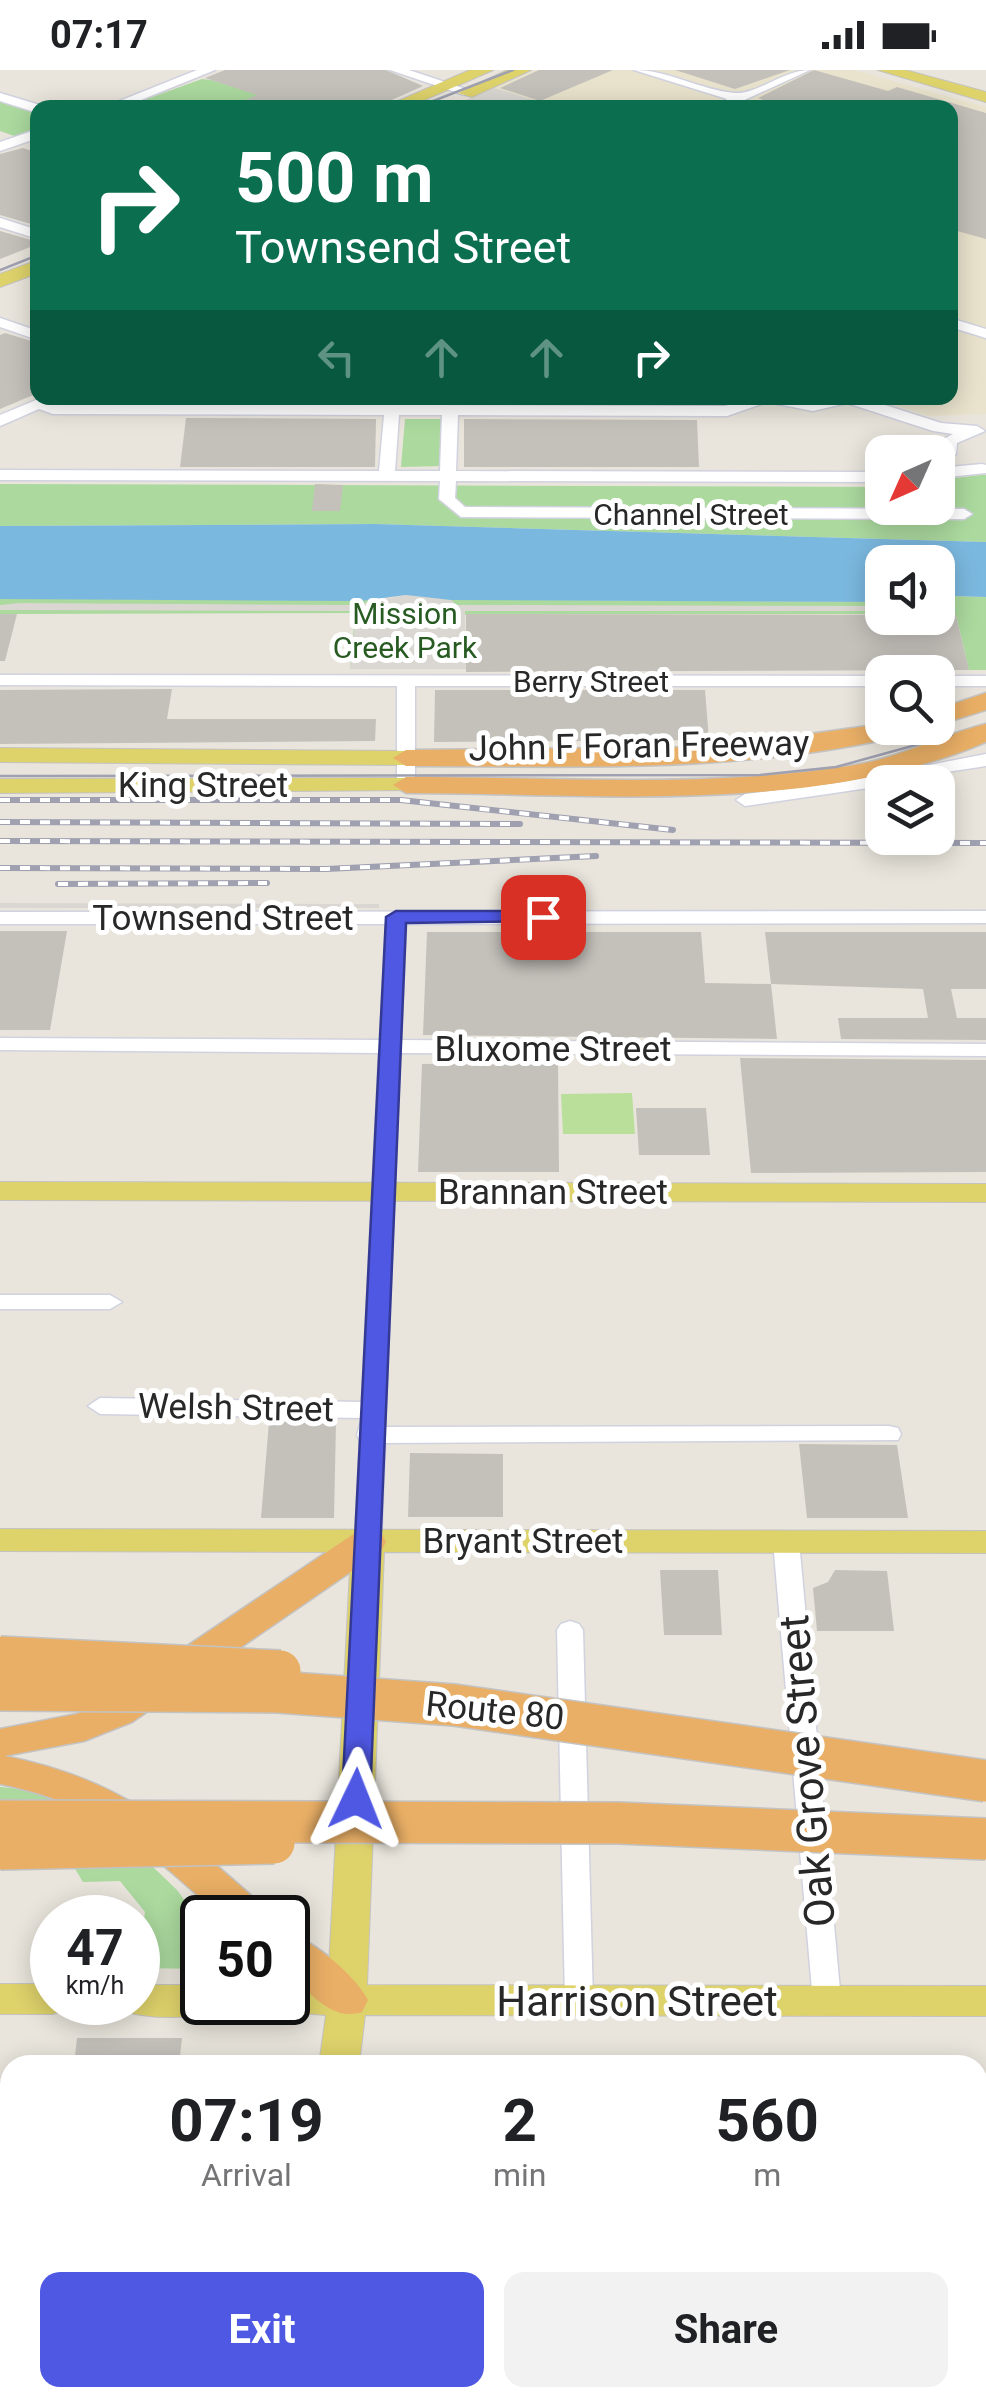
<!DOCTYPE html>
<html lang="en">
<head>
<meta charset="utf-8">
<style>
  :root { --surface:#fff; --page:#f2f2f2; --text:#202124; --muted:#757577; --accent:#4f58e3 }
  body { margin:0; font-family:Roboto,sans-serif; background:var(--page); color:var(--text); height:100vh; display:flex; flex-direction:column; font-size:38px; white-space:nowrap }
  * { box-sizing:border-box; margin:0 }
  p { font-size:32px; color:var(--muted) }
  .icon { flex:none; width:55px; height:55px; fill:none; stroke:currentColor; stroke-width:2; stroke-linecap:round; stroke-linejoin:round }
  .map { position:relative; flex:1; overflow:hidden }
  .sheet { position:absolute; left:0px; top:1985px; width:988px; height:352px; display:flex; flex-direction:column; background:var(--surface); border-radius:30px 30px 0 0; box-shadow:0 5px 25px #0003 }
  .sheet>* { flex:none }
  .banner { position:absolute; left:30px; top:30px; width:928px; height:305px; border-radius:20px; box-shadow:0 5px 25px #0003; background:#0b6e4f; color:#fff; overflow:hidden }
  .needle { width:65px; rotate:225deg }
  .buttons { position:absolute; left:865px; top:365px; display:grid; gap:20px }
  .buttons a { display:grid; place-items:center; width:90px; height:90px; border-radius:20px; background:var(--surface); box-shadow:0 5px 25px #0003; font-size:50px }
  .speed { position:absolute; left:30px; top:1825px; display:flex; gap:20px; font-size:50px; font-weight:700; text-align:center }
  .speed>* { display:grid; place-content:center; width:130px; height:130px; border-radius:50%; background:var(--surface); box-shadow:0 5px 25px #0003; line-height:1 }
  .speed small { font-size:25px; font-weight:400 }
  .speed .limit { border:5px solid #111; border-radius:15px; background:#fff; color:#111 }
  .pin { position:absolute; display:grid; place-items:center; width:85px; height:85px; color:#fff; margin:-42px; border-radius:20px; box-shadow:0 5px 15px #0006 }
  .me { position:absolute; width:110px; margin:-55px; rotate:2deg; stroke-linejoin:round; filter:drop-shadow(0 0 8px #0008) }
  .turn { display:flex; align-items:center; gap:35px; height:210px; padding:0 40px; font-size:45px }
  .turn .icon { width:130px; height:130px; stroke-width:2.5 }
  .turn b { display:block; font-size:70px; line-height:85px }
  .lanes { display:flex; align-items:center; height:95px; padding:0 40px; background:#0003; justify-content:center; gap:50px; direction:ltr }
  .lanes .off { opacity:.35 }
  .eta { display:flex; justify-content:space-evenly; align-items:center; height:170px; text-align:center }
  .eta b { font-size:60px; font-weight:700; line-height:70px }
  .primary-button { display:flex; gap:20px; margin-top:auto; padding:20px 40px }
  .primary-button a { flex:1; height:115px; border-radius:20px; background:var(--accent); color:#fff; font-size:40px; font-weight:700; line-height:115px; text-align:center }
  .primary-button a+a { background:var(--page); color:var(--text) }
  .status { display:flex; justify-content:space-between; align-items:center; height:70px; padding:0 50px; background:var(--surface); direction:ltr }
  .status svg { height:28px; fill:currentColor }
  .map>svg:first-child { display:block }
  .education { fill:#e9e3cd }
  .green { fill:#abd99e }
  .pitch { fill:#badf9b }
  .plaza { fill:#dad7d2 }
  .water { fill:#7bb8df }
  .building { fill:#c4c1bb }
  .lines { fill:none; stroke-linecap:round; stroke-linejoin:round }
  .minor-casing { stroke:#d1d2df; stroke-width:3 }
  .major-casing { stroke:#c3c3c3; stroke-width:2 }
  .highway-casing { stroke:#c3c3c3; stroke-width:3 }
  .minor { fill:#fff; fill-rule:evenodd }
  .major { fill:#ded26b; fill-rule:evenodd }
  .highway { fill:#e9af66; fill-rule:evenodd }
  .tram { stroke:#9fa0b0; stroke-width:2.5 }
  .rail-casing { stroke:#9fa0b0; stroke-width:6 }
  .rail { stroke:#fff; stroke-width:4; stroke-dasharray:10; stroke-linecap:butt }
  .highway-bridge-casing { stroke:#c3c3c3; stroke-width:44; stroke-linecap:butt }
  .highway-bridge { stroke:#e9af66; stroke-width:41 }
  .route { fill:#4f58e3; stroke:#333994; stroke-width:2.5 }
  .labels { text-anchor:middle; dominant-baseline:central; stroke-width:10; stroke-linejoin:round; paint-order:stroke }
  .far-street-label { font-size:30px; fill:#282828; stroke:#fff }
  .far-park-label { font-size:30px; fill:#275b22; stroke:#fff }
  .street-label { font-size:35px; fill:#282828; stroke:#fff }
  .near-street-label { font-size:42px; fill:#282828; stroke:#fff }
</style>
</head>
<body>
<div class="status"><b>07:17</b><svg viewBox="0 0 49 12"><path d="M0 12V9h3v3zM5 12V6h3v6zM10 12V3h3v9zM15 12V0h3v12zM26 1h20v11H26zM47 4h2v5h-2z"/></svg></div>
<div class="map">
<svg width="986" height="2337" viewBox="0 0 986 2337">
  <rect width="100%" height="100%" fill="#e9e5dc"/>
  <path class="education" d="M536,0H854L986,37V344L928,346L875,328H950V38H444Z"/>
  <g class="green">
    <path d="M202,9L211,10L298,37L174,38L144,30Z"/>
    <path d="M0,29L37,42V74L0,61Z"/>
    <path d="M222,328H460L470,331L211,333Z"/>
    <path d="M405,349H445L442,396L401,397Z"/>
    <path d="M981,405H986V472L376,454L0,456V414L882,417V438H938V410Z"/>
    <path d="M952,526L986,527V600H969L956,545H938V532H952Z"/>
    <path d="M33,527L882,532V544H467L350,599L355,543L0,544V529Z"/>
    <path d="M0,1717C67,1721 130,1773 176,1819C187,1831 190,1845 202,1856V1899L138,1898L145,1842L120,1811L83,1812L60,1774L0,1737Z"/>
  </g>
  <path class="pitch" d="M632,1023L635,1064H563L561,1024Z"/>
  <g class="plaza">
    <path d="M495,18L543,33L560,37L464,38L456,34Z"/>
    <path d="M406,525L451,530L457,535L882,536V541H465L466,599H350L356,541L0,540V535L20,533L354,535Z"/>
    <path d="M0,833L379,834V838H0Z"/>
  </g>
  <path class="water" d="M376,454L986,472V527L953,526V532H938V492H882V532L451,530L406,525L361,531L0,529V456Z"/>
  <g class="building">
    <path d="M225,0H386L423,16L374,38H227L257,25L205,8Z"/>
    <path d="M539,0H613L540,31L500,18Z"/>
    <path d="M675,0H790L735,19Z"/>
    <path d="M814,0L888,21L897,17L986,43V169L950,159V38H785L758,28Z"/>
    <path d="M23,78L38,83V156L0,145V84Z"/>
    <path d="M0,161L38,172V174L0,189Z"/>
    <path d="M5,263L38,273V323L0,339V265Z"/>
    <path d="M522,328H697V332H528Z"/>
    <path d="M186,348L376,349L375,397H180Z"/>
    <path d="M464,349L697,350L699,397H464Z"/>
    <path d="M315,414L343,415L340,441H312Z"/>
    <path d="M0,544H17L5,591H0Z"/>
    <path d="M466,544L956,545L969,600L466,602Z"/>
    <path d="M172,619L167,649H376L375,671L0,674V620Z"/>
    <path d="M435,620H705L709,670L434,672Z"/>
    <path d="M0,861H67L50,960H0Z"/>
    <path d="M427,862H701L705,913L771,914L777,969L423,965Z"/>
    <path d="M765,862H986V919H951L957,948H986V970L841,969L838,948H928L923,919L771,914Z"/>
    <path d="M740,988L986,990V1102L751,1103Z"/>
    <path d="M558,992L559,1102H418L422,994Z"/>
    <path d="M636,1038H706L710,1085H639Z"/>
    <path d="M269,1352H336L334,1448H261Z"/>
    <path d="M799,1374L897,1375L908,1448H807Z"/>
    <path d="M410,1383L503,1384V1447H408Z"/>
    <path d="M660,1500H718L722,1565H664Z"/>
    <path d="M835,1500L887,1501L894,1561H817L813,1518L828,1512Z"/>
    <path d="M77,1968H182L179,1995H74Z"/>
  </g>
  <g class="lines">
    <defs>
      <g id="minor">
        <path d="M197,0H215L121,38H102Z"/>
        <path d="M390,0H409L475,22L464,25Z"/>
        <path d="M634,0C669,0 700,20 735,23C756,25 784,0 810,0L727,38L720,34L727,29Z"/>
        <path d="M0,23L43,36V38H38V43L0,31Z"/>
        <path d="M38,59V68L0,81V72Z"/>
        <path d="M0,148L38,160V169L0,157Z"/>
        <path d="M0,248L38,261V270L0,257Z"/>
        <path d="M950,248L986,259V268L950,257Z"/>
        <path d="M41,328H57L55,334L725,336L751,328L813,331L863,328L941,353L977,356L985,361L957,373L956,384L948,389L940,384L942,370L953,364L933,361L847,333L813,341L767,332L727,346L458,345L456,401L882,402V412L456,411L455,428L465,437L964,439L972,444L964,449L461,447L439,429L440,411L0,410V400L379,401L384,345L53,344L39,339L0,356V345ZM399,345H442L440,401H395Z"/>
        <path d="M982,394L986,395V403L938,408V398Z"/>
        <path d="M0,605L882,606V616H415V715L406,721L397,715V616L0,615Z"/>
        <rect x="938" y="606" width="48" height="10"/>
        <path d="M986,684V696L882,712V716L745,736L736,730L745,724L837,713Z"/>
        <path d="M986,841V853L406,854L401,970L986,974V986L400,983L385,1357L889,1356L898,1358L901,1364L898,1370L385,1373L381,1472L377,1478H359L355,1472L360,1371L357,1365L362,1348L100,1344L88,1336L100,1328L362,1332L379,983L0,980V968L380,970L386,854H0V842Z"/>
        <path d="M0,1225H110L122,1232L110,1239H0Z"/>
        <path d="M786,1462L795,1465L799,1471L841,1931L837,1939L827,1943L817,1939L813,1931L773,1471L777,1465Z"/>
        <path d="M570,1551L579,1554L583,1560L593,1931L589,1939L579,1943L569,1939L565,1931L557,1560L561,1554Z"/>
        <rect x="0" y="2109" width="10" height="26"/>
        <rect x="978" y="2114" width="8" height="26"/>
        <rect x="0" y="2294" width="10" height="28"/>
        <path d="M978,2301H986V2329L973,2328H978Z"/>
        <path d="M813,2328H845L846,2337H814Z"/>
      </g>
      <g id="major">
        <path d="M470,0H493L406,38H382Z"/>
        <path d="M508,0H531L472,27L458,23Z"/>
        <path d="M878,0H905L986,22V32Z"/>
        <path d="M38,190V203L0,217V204Z"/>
        <path d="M0,678L406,681L418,688L406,695L0,692Z"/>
        <path d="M406,708L418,715L415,720L0,723V709Z"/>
        <path d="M0,1112L986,1114V1132L0,1130Z"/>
        <path d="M0,1459L986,1461V1483L384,1482L367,1915L986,1916V1946L365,1945L359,1995H319L326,1945L274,1941L270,1932H288V1915H328L351,1482L0,1481Z"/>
        <path d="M0,1914H52V1932H69L66,1940L52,1944H0Z"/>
        <path d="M138,1915H202V1932H220L216,1941C190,1949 150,1949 124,1941L120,1932H138Z"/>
        <path d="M306,2328H350L349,2337H305Z"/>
      </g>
      <g id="highway">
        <path d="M986,623V640L938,655V639Z"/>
        <path d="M882,654V658H913L909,664C745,704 574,696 406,696L393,688L406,680L716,677Z"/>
        <path d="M986,654V672C812,746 592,723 406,723L393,715L406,707C554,707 709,719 855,695C902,687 941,665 986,654Z"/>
        <path d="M368,1460L381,1463L386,1472L381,1481L132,1652L84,1671L4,1686C123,1709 177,1760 264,1837L270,1848H223C151,1783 98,1733 0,1714V1659L77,1644L104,1632L355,1463Z"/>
        <path d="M288,1863C315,1872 355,1905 368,1930L362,1942C331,1952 310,1922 288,1903Z"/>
      </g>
    </defs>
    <use href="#minor" class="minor-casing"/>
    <use href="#major" class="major-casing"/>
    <use href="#highway" class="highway-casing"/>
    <use href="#minor" class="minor"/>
    <use href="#major" class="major"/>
    <use href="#highway" class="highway"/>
    <g class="tram">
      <path d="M415,38L513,0"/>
      <path d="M0,200L38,185"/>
      <path d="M0,706L760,705L836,697L952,665"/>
    </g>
    <defs>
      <g id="rail">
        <path d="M0,730H401L673,760"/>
        <path d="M0,752L520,754"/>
        <path d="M0,771L986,773"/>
        <path d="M0,798L326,799L596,786"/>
        <path d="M58,814L267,813"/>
      </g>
    </defs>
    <use href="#rail" class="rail-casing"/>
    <use href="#rail" class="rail"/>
    <defs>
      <g id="highway-bridge">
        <path d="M0,1587L280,1601"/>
        <path d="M0,1620L278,1622L454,1635L986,1711"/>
        <path d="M0,1751L618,1753L986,1769"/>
        <path d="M0,1779L274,1773"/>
      </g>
    </defs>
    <use href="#highway-bridge" class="highway-bridge-casing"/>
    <use href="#highway-bridge" class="highway-bridge"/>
  </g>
  <path class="route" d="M543,841L553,847L550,851L406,853L370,1729L356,1740L342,1729L386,847L396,841Z"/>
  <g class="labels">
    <g class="far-street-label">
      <text x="691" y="444">Channel Street</text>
      <text x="591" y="611">Berry Street</text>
    </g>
    <g class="far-park-label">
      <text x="405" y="543">Mission<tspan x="405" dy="34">Creek Park</tspan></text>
    </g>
    <g class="street-label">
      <text transform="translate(639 676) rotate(-1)">John F Foran Freeway</text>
      <text x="203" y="715">King Street</text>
      <text x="223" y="848">Townsend Street</text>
      <text x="553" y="979">Bluxome Street</text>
      <text x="553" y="1122">Brannan Street</text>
      <text transform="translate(236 1338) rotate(1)">Welsh Street</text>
      <text x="523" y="1471">Bryant Street</text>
      <text transform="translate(495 1641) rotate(6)">Route 80</text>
    </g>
    <g class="near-street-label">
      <text transform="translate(807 1701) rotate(-95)">Oak Grove Street</text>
      <text x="637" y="1931">Harrison Street</text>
    </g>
  </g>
</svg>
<div class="buttons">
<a><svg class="needle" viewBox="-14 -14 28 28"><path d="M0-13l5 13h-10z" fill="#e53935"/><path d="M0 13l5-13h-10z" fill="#757577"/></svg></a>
<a><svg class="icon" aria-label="sound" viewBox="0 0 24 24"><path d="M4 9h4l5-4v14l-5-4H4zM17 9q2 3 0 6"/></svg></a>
<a><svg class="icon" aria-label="search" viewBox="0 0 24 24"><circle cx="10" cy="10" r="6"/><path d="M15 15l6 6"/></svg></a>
<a><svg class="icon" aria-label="layers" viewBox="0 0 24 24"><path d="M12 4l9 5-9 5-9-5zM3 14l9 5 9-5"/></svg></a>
</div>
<div class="speed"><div>47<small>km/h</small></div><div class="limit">50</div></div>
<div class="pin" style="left:543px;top:847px;background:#d93025"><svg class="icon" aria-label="arrive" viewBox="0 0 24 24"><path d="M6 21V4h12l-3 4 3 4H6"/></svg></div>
<svg class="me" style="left:356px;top:1729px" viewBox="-20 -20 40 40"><path d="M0-17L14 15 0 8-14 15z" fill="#4f58e3" stroke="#fff" stroke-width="4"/></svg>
<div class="banner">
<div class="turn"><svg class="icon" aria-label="right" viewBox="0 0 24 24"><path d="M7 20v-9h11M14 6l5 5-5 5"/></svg><div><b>500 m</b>Townsend Street</div></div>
<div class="lanes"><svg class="icon off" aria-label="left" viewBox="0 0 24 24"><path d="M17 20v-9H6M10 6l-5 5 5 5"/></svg><svg class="icon off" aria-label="ahead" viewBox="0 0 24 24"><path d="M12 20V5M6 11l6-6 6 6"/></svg><svg class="icon off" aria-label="ahead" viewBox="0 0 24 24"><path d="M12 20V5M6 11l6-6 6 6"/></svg><svg class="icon" aria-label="right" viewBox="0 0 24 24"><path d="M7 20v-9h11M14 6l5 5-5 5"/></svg></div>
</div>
<section class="sheet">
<div class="eta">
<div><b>07:19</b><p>Arrival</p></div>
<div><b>2</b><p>min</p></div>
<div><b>560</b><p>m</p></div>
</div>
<div class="primary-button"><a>Exit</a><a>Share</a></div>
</section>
</div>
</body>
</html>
